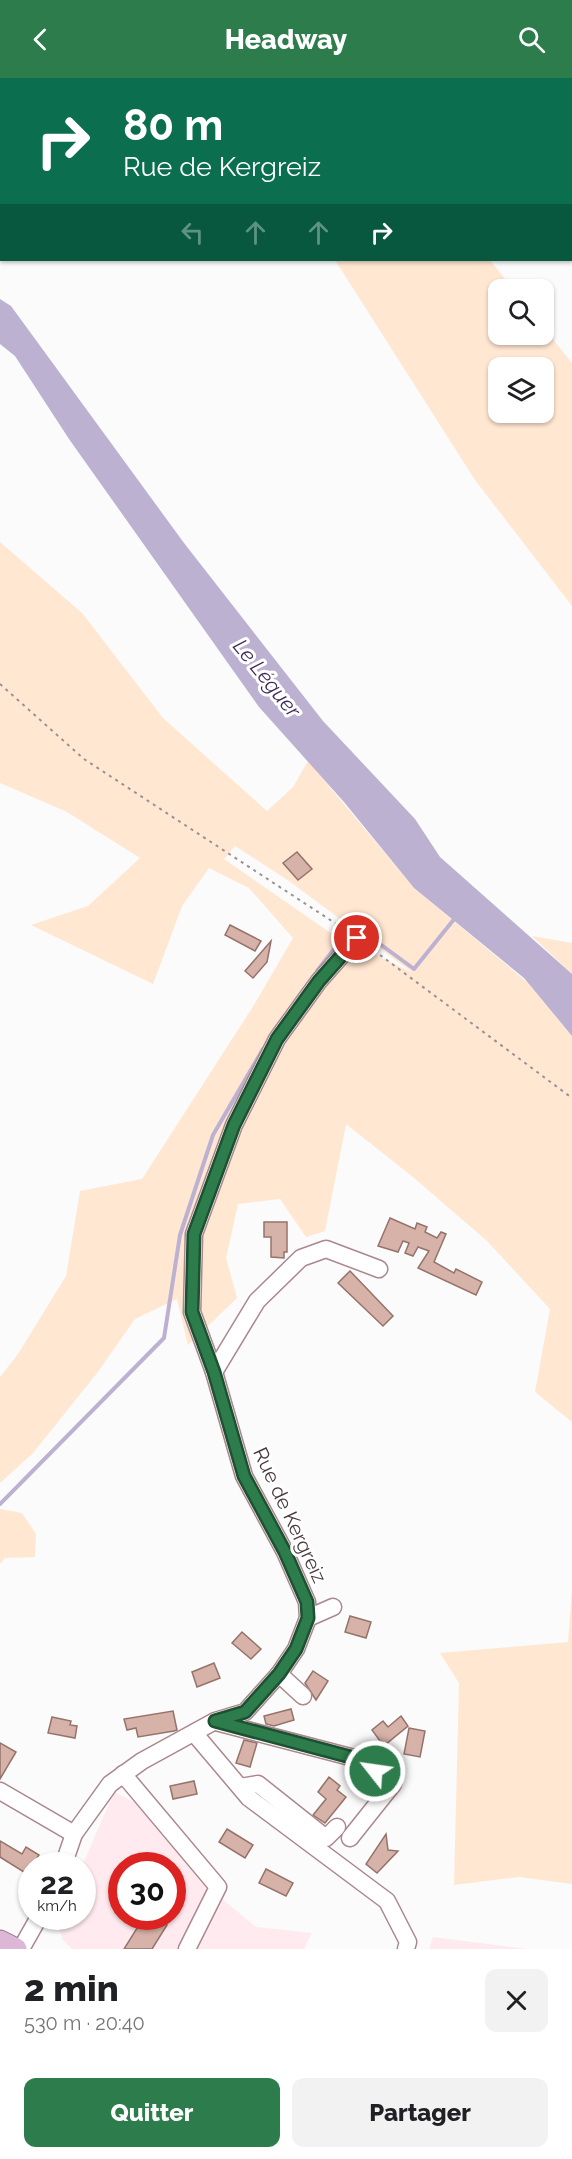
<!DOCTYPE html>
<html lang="fr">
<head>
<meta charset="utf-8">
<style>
  :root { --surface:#fff; --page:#f2f2f2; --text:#202124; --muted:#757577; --accent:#2d7c4b }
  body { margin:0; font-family:Raleway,sans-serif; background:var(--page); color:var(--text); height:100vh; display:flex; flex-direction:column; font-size:22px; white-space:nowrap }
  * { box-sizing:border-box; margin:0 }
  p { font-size:20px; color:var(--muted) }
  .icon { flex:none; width:33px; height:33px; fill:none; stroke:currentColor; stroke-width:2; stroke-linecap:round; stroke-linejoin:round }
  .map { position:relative; height:1871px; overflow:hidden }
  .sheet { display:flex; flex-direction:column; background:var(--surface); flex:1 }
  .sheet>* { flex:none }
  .guide { position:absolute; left:0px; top:0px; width:573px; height:183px; box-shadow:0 2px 4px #0004; background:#0b6e4f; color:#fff; overflow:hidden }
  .fabs { position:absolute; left:488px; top:201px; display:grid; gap:12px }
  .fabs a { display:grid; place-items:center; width:66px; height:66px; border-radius:12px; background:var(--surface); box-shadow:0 2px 4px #0004; font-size:30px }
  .speed { position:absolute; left:18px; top:1774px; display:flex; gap:12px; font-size:30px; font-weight:700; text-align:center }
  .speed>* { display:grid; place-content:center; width:78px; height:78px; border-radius:50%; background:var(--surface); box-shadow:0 2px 4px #0004; line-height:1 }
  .speed small { font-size:15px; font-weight:400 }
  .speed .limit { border:9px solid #d22; background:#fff; color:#111 }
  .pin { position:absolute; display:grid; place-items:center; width:51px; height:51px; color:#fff; margin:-26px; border:3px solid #fff; border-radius:50%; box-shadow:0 2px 6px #0007 }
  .me { position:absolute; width:66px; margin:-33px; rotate:300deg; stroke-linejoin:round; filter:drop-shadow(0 0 4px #0008) }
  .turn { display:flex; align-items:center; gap:21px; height:126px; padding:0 24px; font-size:27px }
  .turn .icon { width:78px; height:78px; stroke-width:2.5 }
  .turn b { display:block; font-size:42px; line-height:51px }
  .lanes { display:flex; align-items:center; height:57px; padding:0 24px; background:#0003; justify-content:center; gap:30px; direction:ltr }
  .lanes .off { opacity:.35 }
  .round { display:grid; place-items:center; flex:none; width:63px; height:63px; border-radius:12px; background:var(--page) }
  .head { display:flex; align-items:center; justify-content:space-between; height:102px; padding:0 24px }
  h1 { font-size:36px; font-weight:800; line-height:45px }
  .action { display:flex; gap:12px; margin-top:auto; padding:12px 24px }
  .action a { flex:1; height:69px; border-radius:12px; background:var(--accent); color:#fff; font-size:24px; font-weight:800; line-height:69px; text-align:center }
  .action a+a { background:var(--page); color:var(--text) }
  header { display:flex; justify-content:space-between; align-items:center; height:78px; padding:0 24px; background:var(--accent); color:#fff; font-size:27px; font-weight:800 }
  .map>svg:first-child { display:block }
  .built { fill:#ffebef; fill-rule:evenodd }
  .green { fill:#ffe7d2; fill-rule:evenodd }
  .water { fill:#bdb1d2 }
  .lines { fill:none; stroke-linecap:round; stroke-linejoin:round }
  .stream { stroke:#bdb1d2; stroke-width:4 }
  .building { fill:#d7b2a9; stroke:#95736b; stroke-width:1.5 }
  .minor-casing { stroke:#ab878f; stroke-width:19 }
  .major-casing { stroke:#9a6d8f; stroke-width:23 }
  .path { stroke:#999193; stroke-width:2; stroke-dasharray:3 4.5; stroke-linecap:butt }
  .minor { stroke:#fff; stroke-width:16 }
  .major { stroke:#ddb8d6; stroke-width:21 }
  .route-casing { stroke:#1d5131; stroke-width:15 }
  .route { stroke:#2d7c4b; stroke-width:10 }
  .labels { text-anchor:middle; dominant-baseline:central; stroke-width:6; stroke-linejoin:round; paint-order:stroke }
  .street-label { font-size:20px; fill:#48383c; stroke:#fff }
  .water-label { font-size:21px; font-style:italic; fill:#3e2a57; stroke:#fff }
</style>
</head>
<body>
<header><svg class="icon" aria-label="back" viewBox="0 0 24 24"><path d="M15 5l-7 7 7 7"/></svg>Headway<svg class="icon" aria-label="search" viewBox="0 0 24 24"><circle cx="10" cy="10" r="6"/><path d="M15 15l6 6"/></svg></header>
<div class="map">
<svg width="572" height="1871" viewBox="0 0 572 1871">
  <rect width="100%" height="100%" fill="#fafbfa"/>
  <g class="built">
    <path d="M114,1714L140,1727L201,1803L256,1849L312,1855L304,1871H72L62,1861L57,1839H82V1788ZM122,1788H172V1839H122Z"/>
    <path d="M433,1859L527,1871H429Z"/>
  </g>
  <g class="green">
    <path d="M335,182H490L513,211L498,212V256H543V249L572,285V528L475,402ZM498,290H543V334H498Z"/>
    <path d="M0,464L82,535L163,640L267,733L293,709L308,683L414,810L527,904L572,958V1344L535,1314L550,1231L487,1163L413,1099L346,1046L325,1153L306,1159L280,1121L238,1126L226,1180L237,1220L188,1267L177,1221L135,1241L97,1295L33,1375L0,1405V1299L18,1276L66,1198L80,1113L142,1101L254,927L293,860L249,810L209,790L182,828L153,906L31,847L88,828L140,780L67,734L0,705ZM235,768L289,803L413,895L329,854L224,781Z"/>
    <path d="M532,858L572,865V896Z"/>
    <path d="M0,1431L22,1435L36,1456L35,1479L5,1480L0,1486Z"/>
    <path d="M572,1511V1806L519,1799L454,1807L459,1605L440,1575L568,1564Z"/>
  </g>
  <path class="water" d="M0,221L11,228L184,465L323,643L415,741L440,779L572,896V958L524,900L414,810L344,724L259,629L69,361L15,278L0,266Z"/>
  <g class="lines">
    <g class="stream">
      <path d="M361,852L414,891L455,840"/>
      <path d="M317,893L341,862"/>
      <path d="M0,1426L164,1260L180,1157L213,1057L263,971"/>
    </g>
  </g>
  <g class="building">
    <path d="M297,774L312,791L298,802L283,785Z"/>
    <path d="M230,847L261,863L255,873L225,857Z"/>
    <path d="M271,863L267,884L253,900L245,893Z"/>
    <path d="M390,1140L415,1151L417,1145L427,1149L425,1154L437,1160L441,1154L446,1156L434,1184L454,1195L456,1191L482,1204L476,1217L418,1190L429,1173L418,1169L413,1178L405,1175L409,1165L403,1163L398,1174L378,1168Z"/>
    <path d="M264,1144H287V1174H284V1180L271,1179V1159H264Z"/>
    <path d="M350,1193L393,1238L383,1248L338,1205Z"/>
    <path d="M350,1538L371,1544L366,1560L345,1554Z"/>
    <path d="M242,1554L261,1571L251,1581L232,1565Z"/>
    <path d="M214,1585L220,1600L197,1609L192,1594Z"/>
    <path d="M313,1593L328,1603L316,1622L305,1605Z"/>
    <path d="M291,1631L294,1642L274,1648L266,1646L264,1638Z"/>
    <path d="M173,1633L177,1652L174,1653L138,1659L136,1650L127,1652L124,1641Z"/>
    <path d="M401,1638L408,1648L386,1666L380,1663L372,1652L383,1643L388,1649Z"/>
    <path d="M52,1639L71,1643L70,1647L77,1648L75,1660L48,1655Z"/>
    <path d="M409,1650L425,1653L420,1679L404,1676Z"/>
    <path d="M244,1662L257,1665L250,1689L236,1685Z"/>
    <path d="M0,1665L16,1674L0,1701Z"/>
    <path d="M329,1699L340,1708L337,1712L346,1719L325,1745L313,1737L326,1721L318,1714Z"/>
    <path d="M194,1703L197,1716L173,1721L170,1708Z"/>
    <path d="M227,1751L253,1767L245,1780L219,1764Z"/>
    <path d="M386,1756L388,1772L398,1773L377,1795L366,1786Z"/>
    <path d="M0,1763L22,1776L26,1769L39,1777L27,1796L0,1779Z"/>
    <path d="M266,1791L293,1805L286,1818L259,1805Z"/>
    <path d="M144,1839H154L167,1847L152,1871H124Z"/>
  </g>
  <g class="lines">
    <defs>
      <g id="minor">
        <path d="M214,1294L257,1223L301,1180L326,1171L379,1191"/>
        <path d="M308,1540L333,1529"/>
        <path d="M279,1596L303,1618"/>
        <path d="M216,1644L358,1681L393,1706L350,1760"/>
        <path d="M194,1655L249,1720L387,1823L408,1864L406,1871"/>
        <path d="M358,1681L379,1673"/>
        <path d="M123,1696L218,1809L187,1871"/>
        <path d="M240,1709L258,1706L326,1760L337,1749"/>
        <path d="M0,1713L74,1756"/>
        <path d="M63,1788L74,1756L110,1706L142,1683L215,1643L245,1634L279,1596L296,1571L308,1540L307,1524L285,1474L244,1398L214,1294L192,1234L194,1156L234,1047L277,961L319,903L357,860"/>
        <path d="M21,1871L39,1839"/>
      </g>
      <path id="major" d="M0,1863L16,1871"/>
    </defs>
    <use href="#minor" class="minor-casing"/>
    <use href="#major" class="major-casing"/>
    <g class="path">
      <path d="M0,606L84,681L344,851"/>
      <path d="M368,868L572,1020"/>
    </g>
    <use href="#minor" class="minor"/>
    <use href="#major" class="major"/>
  </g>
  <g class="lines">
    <defs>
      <path id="route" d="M357,860L319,903L277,961L234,1047L194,1156L192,1234L214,1294L244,1398L285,1474L307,1524L308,1540L296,1571L279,1596L245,1634L215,1643L358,1681L375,1693"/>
    </defs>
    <use href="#route" class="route-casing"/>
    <use href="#route" class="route"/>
  </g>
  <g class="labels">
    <g class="street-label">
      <text transform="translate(290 1437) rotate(65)">Rue de Kergreiz</text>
    </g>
    <g class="water-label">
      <text transform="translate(267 600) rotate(51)">Le Léguer</text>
    </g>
  </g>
</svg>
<div class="fabs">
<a><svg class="icon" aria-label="search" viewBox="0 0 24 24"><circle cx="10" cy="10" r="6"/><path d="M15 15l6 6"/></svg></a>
<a><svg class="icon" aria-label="layers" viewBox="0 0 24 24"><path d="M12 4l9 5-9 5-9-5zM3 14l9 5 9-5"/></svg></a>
</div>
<div class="speed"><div>22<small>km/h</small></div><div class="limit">30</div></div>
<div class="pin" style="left:357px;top:860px;background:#d93025"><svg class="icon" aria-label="arrive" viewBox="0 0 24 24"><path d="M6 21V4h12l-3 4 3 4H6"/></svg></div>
<svg class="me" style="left:375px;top:1693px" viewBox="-20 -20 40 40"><circle r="17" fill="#2d7c4b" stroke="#fff" stroke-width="3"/><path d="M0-11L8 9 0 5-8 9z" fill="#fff"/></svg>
<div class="guide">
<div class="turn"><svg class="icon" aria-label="right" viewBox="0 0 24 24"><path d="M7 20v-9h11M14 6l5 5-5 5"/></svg><div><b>80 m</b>Rue de Kergreiz</div></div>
<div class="lanes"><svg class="icon off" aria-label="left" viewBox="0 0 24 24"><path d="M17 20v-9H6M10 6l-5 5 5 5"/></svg><svg class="icon off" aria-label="ahead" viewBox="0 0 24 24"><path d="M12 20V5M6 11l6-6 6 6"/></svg><svg class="icon off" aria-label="ahead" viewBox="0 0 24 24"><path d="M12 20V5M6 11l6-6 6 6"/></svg><svg class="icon" aria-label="right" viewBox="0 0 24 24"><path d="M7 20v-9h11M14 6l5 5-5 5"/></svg></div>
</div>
</div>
<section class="sheet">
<div class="head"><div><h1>2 min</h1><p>530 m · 20:40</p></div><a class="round"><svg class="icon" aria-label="close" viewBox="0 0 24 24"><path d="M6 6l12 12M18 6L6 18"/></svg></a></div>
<div class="action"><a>Quitter</a><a>Partager</a></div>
</section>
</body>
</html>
